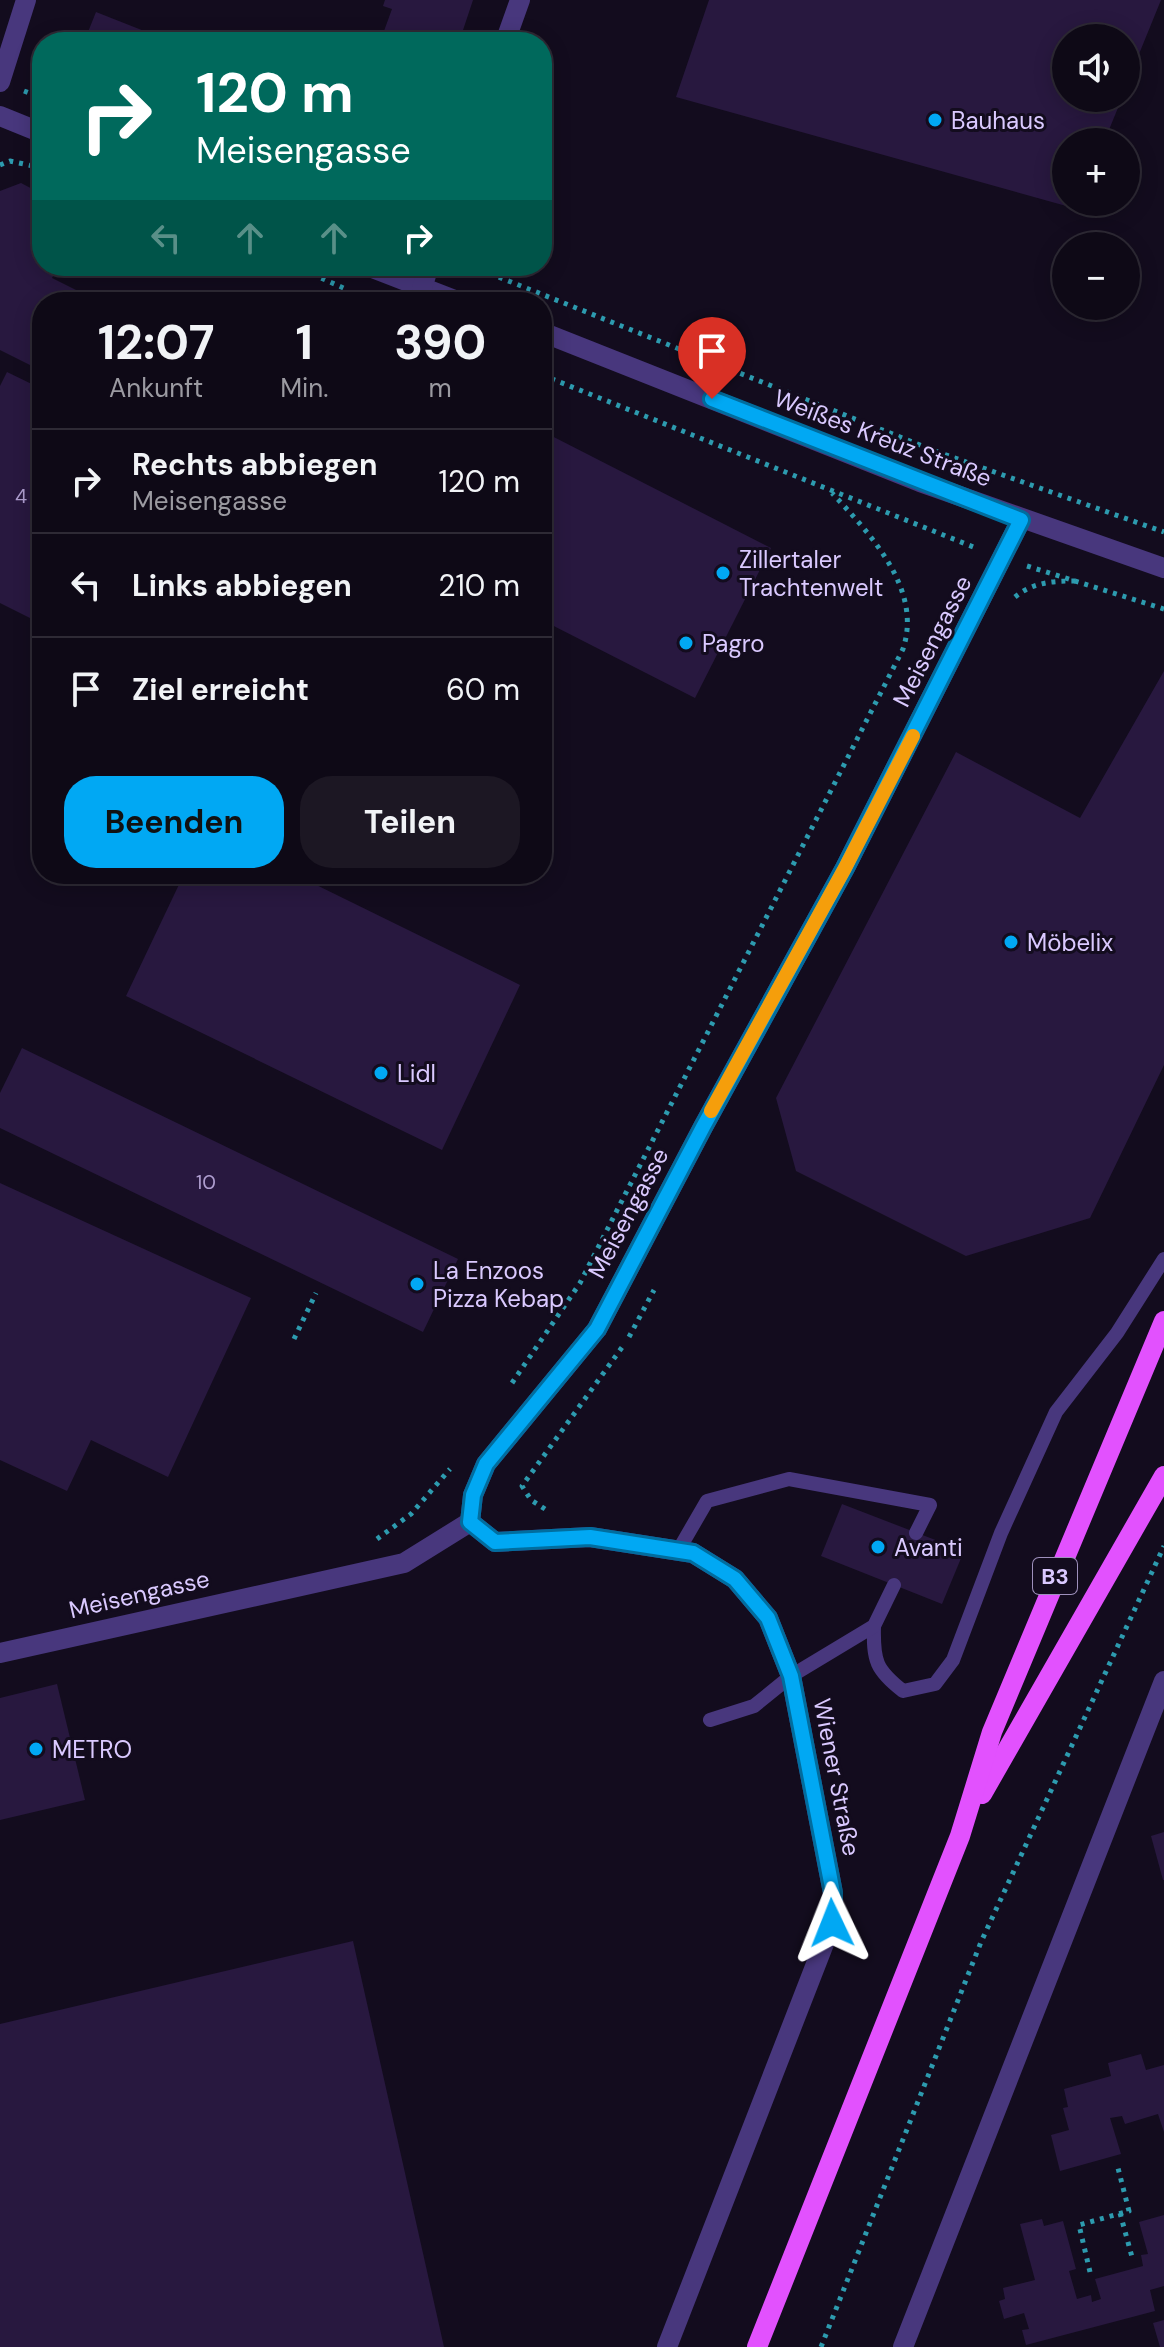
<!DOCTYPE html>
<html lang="de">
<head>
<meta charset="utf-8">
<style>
  :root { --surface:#0e0916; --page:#1c1723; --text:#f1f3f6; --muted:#9b9aa1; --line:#2e2a35; --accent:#01a8f3 }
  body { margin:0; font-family:"DM Sans",sans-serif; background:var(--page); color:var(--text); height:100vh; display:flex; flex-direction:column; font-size:30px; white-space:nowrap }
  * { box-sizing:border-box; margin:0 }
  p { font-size:26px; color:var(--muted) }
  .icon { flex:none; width:44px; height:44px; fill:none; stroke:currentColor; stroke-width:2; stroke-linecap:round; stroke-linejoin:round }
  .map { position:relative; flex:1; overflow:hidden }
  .drawer { position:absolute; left:32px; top:292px; width:520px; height:592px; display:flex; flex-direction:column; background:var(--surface); border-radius:32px; box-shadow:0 4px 20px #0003,0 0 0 2px var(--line) }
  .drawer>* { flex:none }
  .hud { position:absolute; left:32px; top:32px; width:520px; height:244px; border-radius:32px; box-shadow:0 4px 20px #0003,0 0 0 2px var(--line); background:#00695c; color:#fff; overflow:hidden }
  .controls { position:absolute; left:1052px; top:24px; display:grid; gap:16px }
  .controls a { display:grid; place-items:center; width:88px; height:88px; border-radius:50%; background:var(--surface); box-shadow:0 4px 20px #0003,0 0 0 2px var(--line); font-size:40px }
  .pin { position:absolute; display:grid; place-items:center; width:68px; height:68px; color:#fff; margin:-82px -34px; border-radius:50% 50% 50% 0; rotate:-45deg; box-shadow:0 0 8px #0007 }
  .pin .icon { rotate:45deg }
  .me { position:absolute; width:88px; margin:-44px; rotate:358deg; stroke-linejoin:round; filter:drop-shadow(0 0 6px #0008) }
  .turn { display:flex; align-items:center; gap:28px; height:168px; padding:0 32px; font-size:36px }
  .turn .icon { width:104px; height:104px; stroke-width:2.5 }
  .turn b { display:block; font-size:56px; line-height:68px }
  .lanes { display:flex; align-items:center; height:76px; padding:0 32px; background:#0003; justify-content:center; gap:40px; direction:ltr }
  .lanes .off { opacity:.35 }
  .eta { display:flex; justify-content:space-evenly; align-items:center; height:136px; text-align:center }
  .eta b { font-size:48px; font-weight:700; line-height:56px }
  .action { display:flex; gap:16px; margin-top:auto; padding:16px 32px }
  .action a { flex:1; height:92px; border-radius:32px; background:var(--accent); color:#111; font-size:32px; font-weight:700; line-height:92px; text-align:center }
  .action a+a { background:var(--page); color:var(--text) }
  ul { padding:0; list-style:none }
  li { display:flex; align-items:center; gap:24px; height:104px; padding:0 32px; border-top:2px solid var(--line) }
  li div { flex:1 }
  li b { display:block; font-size:30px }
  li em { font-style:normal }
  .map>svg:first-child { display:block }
  .building { fill:#28183f }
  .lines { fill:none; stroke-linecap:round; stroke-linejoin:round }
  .path { stroke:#2d9baf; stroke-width:5; stroke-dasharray:4 6; stroke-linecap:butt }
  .service { stroke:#48377d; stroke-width:14 }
  .minor { stroke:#48377d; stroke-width:20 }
  .primary { stroke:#e251fe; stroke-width:20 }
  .route-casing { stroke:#016d9e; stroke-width:20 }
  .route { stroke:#01a8f3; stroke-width:14 }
  .slow { stroke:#f59e0b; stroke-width:14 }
  .poi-dot { fill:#01a8f3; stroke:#130c1e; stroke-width:3 }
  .labels { text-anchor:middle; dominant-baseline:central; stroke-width:6; stroke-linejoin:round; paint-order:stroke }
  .number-label { font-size:20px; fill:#ae9dcf }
  .shield { fill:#130c1e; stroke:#9e90bc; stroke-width:2 }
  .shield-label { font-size:22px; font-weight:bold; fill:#dac9ff }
  .poi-label { font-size:24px; fill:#dac9ff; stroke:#130c1e; text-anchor:start }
  .street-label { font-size:24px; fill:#dac9ff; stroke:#130c1e }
</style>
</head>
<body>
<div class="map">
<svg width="1164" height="2347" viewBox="0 0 1164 2347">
  <rect width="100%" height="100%" fill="#130c1e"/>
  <g class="building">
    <path d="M385,0H473L459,42H380L392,9L383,6Z"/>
    <path d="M709,0H1161L1126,86V38H1066V98H1122L1104,142H1066V202H1080L1077,209L676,97Z"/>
    <path d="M96,12L172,42H84Z"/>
    <path d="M21,183L42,194V266H58L52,278L100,302H42V371L0,350V191Z"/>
    <path d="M7,372L42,389V624L0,603V386Z"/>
    <path d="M542,431L771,548L695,698L542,620Z"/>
    <path d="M1164,671V1065L1090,1218L966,1256L796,1171L776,1098L956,752L1080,818Z"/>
    <path d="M184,874H294L520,985L442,1150L126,996Z"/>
    <path d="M22,1048L458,1259L423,1332L0,1128V1093Z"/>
    <path d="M0,1183L251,1298L168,1477L91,1440L67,1491L0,1460Z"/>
    <path d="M842,1504L964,1551L942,1604L821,1556Z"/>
    <path d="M57,1684L85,1800L0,1820V1698Z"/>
    <path d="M1164,1832V1880H1163L1151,1836Z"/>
    <path d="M353,1941L444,2347H0V2024Z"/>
    <path d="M1141,2054L1146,2070L1164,2065V2132L1158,2114L1125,2124L1122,2116L1110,2118L1121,2154L1060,2171L1051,2135L1069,2130L1063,2108L1068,2107L1064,2089L1111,2076L1108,2063Z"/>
    <path d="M1164,2215V2286L1150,2290L1155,2311L1026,2345L1022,2330L1029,2329L1024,2313L1004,2319L999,2301L1005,2299L1003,2288L1035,2280L1020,2224L1042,2219L1044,2226L1063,2221L1076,2269L1069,2271L1077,2299L1091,2295L1092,2302L1101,2299L1095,2279L1143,2266L1141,2255L1148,2254L1139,2222Z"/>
    <path d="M1164,2320V2347H1160L1153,2323Z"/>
  </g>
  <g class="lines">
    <g class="path">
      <path d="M24,91L42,98"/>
      <path d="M0,165L10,161L33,166"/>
      <path d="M294,266L348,290"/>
      <path d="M471,266L935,451L1164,532"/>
      <path d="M542,375L976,548"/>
      <path d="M1027,566L1164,609"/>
      <path d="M1015,597C1033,582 1053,581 1076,581"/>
      <path d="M629,1337L654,1290"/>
      <path d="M294,1339L316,1293"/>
      <path d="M512,1383L580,1283L903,649C923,589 870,534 832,493"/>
      <path d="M545,1509L531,1500L522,1486L623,1346"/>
      <path d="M377,1539L411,1514L450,1469"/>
      <path d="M1120,2213L1132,2257"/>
      <path d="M1090,2272L1079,2225L1129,2211L1118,2168"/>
      <path d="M821,2347L981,1942L1164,1546"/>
    </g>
    <g class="service">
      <path d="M678,1551L707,1501L789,1479L930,1505L916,1533"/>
      <path d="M874,1626C873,1661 876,1670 903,1691L935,1684L953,1660L1001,1533L1056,1412L1117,1333L1164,1259"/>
      <path d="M710,1720L754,1706L791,1676L874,1626L894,1585"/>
    </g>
    <g class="minor">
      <path d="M505,42L520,0"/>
      <path d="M0,82L26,0"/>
      <path d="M0,116L42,133"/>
      <path d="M367,266L460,302"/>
      <path d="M422,288L429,266"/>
      <path d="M542,332L920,482L1164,568"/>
      <path d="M470,1522L473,1495L486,1464L597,1329L703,1127L845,868L1021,520"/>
      <path d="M470,1522L495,1542L590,1537L693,1553L735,1579L768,1618L791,1676L833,1893L832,1923L667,2347"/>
      <path d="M0,1653L404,1563L470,1522"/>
      <path d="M903,2347L1164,1681"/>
    </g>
    <g class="primary">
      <path d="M982,1794L1164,1476"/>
      <path d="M757,2347L960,1836L992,1732L1164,1321"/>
    </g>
  </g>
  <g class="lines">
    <defs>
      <path id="route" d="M712,399L1021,520L845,868L703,1127L597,1329L486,1464L473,1495L470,1522L495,1542L590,1537L693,1553L735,1579L768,1618L791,1676L833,1893L832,1923"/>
    </defs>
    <use href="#route" class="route-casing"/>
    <use href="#route" class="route"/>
    <path class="slow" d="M711,1111L845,868L913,736"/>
  </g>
  <g class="poi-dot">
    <circle cx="935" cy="120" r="8"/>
    <circle cx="723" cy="573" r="8"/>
    <circle cx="686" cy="643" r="8"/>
    <circle cx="1011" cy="942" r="8"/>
    <circle cx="381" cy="1073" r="8"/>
    <circle cx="417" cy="1284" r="8"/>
    <circle cx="878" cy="1547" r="8"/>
    <circle cx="36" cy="1749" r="8"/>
  </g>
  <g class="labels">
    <g class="number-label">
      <text x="21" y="496">4</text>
      <text x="206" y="1182">10</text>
    </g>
    <rect class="shield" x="1033" y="1558" width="44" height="36" rx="6"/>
    <g class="shield-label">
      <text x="1055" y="1576">B3</text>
    </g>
    <g class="poi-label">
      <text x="951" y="120">Bauhaus</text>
      <text x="739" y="559">Zillertaler<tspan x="739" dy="28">Trachtenwelt</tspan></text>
      <text x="702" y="643">Pagro</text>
      <text x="1027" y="942">Möbelix</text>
      <text x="397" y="1073">Lidl</text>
      <text x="433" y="1270">La Enzoos<tspan x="433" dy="28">Pizza Kebap</tspan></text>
      <text x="894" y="1547">Avanti</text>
      <text x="52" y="1749">METRO</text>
    </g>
    <g class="street-label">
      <text transform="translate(883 438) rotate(21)">Weißes Kreuz Straße</text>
      <text transform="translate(932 641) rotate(-63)">Meisengasse</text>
      <text transform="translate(628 1213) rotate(-62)">Meisengasse</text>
      <text transform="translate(139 1594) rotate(-13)">Meisengasse</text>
      <text transform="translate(837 1777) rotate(79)">Wiener Straße</text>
    </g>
  </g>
</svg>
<div class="controls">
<a><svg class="icon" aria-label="sound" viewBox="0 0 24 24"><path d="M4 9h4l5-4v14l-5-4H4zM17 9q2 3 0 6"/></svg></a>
<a>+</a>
<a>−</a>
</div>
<div class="pin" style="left:712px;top:399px;background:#d93025"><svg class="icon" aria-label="arrive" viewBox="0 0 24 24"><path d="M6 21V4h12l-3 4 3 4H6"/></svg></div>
<svg class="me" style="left:832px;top:1923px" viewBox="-20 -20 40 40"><path d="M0-17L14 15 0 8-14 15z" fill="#01a8f3" stroke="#fff" stroke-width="4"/></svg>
<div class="hud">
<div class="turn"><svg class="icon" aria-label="right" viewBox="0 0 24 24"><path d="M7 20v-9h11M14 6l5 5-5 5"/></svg><div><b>120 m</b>Meisengasse</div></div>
<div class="lanes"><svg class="icon off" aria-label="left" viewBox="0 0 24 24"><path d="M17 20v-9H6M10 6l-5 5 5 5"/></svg><svg class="icon off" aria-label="ahead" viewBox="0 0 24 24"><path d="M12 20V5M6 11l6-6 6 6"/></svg><svg class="icon off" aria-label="ahead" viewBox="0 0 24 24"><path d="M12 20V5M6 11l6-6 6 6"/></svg><svg class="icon" aria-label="right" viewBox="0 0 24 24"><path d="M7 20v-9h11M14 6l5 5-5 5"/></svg></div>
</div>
<section class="drawer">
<div class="eta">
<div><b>12:07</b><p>Ankunft</p></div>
<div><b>1</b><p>Min.</p></div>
<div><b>390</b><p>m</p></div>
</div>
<ul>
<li><svg class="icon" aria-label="right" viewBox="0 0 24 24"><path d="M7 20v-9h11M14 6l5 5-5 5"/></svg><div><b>Rechts abbiegen</b><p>Meisengasse</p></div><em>120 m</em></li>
<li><svg class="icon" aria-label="left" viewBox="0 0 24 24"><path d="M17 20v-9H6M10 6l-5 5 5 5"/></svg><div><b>Links abbiegen</b></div><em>210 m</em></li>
<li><svg class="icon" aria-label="arrive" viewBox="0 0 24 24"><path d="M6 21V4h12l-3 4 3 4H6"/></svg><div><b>Ziel erreicht</b></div><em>60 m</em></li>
</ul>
<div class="action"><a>Beenden</a><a>Teilen</a></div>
</section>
</div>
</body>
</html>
